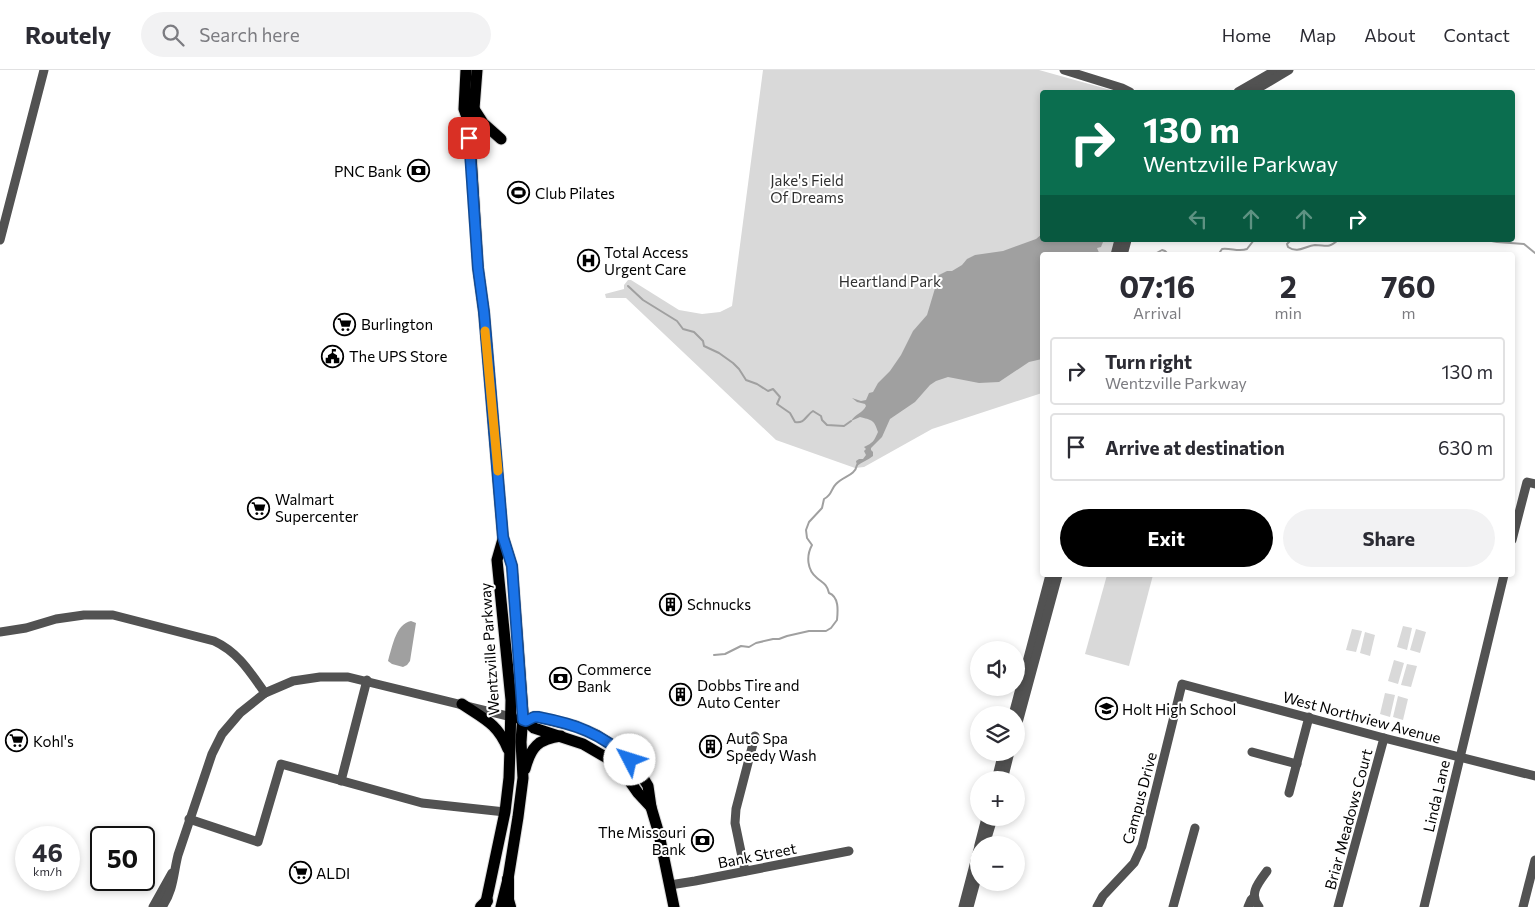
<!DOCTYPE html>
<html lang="en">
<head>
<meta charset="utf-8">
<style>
  :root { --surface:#fff; --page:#f2f2f3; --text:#2b2b33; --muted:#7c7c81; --line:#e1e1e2; --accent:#000 }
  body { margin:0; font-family:Commissioner,sans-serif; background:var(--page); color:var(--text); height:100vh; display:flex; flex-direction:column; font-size:19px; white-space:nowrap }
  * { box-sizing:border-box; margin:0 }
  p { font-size:16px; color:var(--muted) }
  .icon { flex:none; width:28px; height:28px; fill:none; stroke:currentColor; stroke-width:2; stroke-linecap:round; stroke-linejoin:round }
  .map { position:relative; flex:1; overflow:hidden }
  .details { position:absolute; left:1040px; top:182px; width:475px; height:325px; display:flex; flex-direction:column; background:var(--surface); border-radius:5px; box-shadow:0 2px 8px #0003 }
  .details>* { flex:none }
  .guide { position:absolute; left:1040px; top:20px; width:475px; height:152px; border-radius:5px; box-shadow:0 2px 8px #0003; background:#0b6e4f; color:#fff; overflow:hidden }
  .buttons { position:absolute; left:970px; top:571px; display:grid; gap:10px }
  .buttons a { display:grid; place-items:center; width:55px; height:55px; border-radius:50%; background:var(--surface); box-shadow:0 2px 8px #0003; font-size:25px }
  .speed { position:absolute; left:15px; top:756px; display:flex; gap:10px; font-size:25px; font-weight:700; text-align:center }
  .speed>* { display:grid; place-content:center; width:65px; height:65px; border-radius:50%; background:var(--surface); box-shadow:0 2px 8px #0003; line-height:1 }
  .speed small { font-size:12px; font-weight:400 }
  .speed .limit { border:2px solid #111; border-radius:8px; background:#fff; color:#111 }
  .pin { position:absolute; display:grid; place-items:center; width:42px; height:42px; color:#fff; margin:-21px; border-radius:10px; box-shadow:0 2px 8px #0006 }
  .me { position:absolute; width:55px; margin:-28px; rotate:310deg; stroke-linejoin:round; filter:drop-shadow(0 0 4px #0008) }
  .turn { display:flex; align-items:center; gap:18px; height:105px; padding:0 20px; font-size:22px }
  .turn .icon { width:65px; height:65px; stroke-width:2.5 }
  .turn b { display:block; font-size:35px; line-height:42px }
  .lanes { display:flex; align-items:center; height:48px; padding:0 20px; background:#0003; justify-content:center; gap:25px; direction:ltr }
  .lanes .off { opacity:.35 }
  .eta { display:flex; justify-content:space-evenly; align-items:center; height:85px; text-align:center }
  .eta b { font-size:30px; font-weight:700; line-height:35px }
  .cta { display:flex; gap:10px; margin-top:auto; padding:10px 20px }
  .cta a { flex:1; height:58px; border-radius:30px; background:var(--accent); color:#fff; font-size:20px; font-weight:700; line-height:58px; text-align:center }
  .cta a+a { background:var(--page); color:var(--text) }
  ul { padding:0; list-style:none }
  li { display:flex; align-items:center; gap:15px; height:68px; margin:0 10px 8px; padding:0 10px; border:2px solid var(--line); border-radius:5px }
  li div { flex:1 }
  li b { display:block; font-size:19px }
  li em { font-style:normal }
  header { display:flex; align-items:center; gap:30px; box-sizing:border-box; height:70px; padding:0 25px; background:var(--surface); border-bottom:1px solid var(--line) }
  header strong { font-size:24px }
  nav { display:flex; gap:28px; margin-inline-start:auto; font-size:18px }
  .search { width:350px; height:45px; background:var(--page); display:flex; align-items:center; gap:12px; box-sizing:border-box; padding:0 18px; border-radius:28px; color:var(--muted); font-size:19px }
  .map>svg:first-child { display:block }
  .green { fill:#d9d9d9 }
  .water { fill:#a0a0a0 }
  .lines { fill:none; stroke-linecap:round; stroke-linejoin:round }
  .stream { stroke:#a0a0a0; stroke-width:2 }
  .major-casing { stroke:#dbdbdb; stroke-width:13 }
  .highway-casing { stroke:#dbdbdb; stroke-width:14 }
  .minor { stroke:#525252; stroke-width:9 }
  .major { stroke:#000; stroke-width:11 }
  .highway { stroke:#000; stroke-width:12 }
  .route-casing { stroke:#114b97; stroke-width:12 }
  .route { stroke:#1a73e8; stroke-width:9 }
  .slow { stroke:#f59e0b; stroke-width:9 }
  .labels { text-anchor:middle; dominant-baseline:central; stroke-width:4; stroke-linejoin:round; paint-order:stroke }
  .poi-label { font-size:15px; fill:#000; stroke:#fff; text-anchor:start }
  .park-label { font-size:15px; fill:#303030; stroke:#fff }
  .street-label { font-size:15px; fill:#000; stroke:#fff }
</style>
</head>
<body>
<header>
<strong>Routely</strong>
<div class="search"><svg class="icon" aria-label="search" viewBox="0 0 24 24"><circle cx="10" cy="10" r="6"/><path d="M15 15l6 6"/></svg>Search here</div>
<nav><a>Home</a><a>Map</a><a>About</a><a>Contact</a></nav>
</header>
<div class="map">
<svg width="1535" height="837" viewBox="0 0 1535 837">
  <rect width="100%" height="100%" fill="#fff"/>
  <g class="green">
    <path d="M763,0H1039L1118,22H1042V170H1116L1111,185H1042V323L932,359L864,397L855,398L776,370L626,228H606L605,224L624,219V215L628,210H631L679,240L702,244L720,242L732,236Z"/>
    <path d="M1107,505H1153L1129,596L1085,584Z"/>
    <path d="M1403,556L1412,558L1407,580L1397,577Z"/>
    <path d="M1352,559L1362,561L1356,582L1346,580Z"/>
    <path d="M1416,559L1426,562L1420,583L1410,580Z"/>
    <path d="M1365,562L1375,565L1370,586L1360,583Z"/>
    <path d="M1394,590L1404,593L1398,614L1388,611Z"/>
    <path d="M1407,594L1417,596L1411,617L1401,615Z"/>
    <path d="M1385,623L1395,625L1390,647L1380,644Z"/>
    <path d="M1398,626L1408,629L1403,650L1393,647Z"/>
  </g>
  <g class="water">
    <path d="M1042,164V170H1102L1103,172L1101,177L1097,178L1100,185H1042V289L1029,292L999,312L979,313L948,307L936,311L930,315L915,332L890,349L882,367L871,378V380L873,382V386C868,390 862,392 857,396L856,391L859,389H863L866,385L864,381L866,379L864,377C873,373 874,371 878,362C874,349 871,350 860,347L851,351C855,344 863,343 866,336L865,334L857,332L852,328L861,331L866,330L869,323L873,322L878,313L890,301L901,285L913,261L927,245L939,205L947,201H952L962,195L967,189L975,185L1003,181L1036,169Z"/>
    <path d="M411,551L416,553L410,591L407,595L403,597L392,594L388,591L389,587C393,575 396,554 411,551Z"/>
  </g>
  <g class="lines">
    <g class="stream">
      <path d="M1291,170L1287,174L1288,177C1298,184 1305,176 1315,175C1326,175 1328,179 1338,170"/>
      <path d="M1455,170H1470"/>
      <path d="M1486,170L1497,172L1524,174L1535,183"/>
      <path d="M1153,185L1162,180L1165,181L1169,185"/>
      <path d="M1218,185L1222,179C1231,178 1239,182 1247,179L1254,170"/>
      <path d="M628,216L643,230L677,251L683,259L694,262L703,271L704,276L719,283L733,293L739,299L746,310L757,314L768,321L773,319L780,327L777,334L790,343L795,352C805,354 806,345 813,341L821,346L822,350L827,355L844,356L851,351"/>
      <path d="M714,585L725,584L741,576L749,577L756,573L773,569H779L787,566L809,561H826L831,558L837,550C838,540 839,527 829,523C827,514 823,513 817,508C807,500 806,486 812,475L807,468L806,460L809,452L822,438L824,429C833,424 830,420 836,414C843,406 855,406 857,395"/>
    </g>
    <defs>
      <g id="major">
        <path d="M466,0L464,39L469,53L478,198L484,242L503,467L512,496L523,643L521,672L523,708L518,747L508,809L501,837"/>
        <path d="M474,39L483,53L501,69"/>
        <path d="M469,53L474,39L477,0"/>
        <path d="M462,634C484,649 497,653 508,679"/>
        <path d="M520,649L526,651L534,658L583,674L607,688L626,706L638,723L651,737"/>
        <path d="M526,651L534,647H538L575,656L596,665L617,678L639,701L648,716L651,737L659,764L674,837"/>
        <path d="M525,699C531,677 538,669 561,666"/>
        <path d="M485,837L505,742L509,708L510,678L511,630L497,490L503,469"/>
      </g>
      <g id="highway">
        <path d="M508,809V830L510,837"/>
        <path d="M481,837L487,831"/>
      </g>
    </defs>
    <use href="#major" class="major-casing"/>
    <use href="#highway" class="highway-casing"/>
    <g class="minor">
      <path d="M1064,0L1122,18L1130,22"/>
      <path d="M1238,22L1276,0"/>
      <path d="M1252,22L1289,0"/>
      <path d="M0,170L44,0"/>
      <path d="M1115,185L1119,170"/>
      <path d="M1123,185L1127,170"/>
      <path d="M1512,470L1527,412L1535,414"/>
      <path d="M0,562L26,558L56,549L84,545H113L214,571C238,582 250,602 265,623"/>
      <path d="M1013,645L1050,505"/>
      <path d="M1016,660L1058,505"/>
      <path d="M1252,682L1297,694"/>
      <path d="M996,710L1003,682"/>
      <path d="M1003,710L1010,682"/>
      <path d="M341,711L367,610"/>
      <path d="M1289,723L1309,647"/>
      <path d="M189,749L258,772L281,694L422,733L505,742"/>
      <path d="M979,775L986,748"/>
      <path d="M985,775L993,748"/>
      <path d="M745,801L735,753L736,739L755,666"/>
      <path d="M670,815L695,811L849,781"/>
      <path d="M153,837L172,803"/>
      <path d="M162,837C174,819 173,805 178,785L212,684L222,664L240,643L265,623L293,611L320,607H348L516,648"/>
      <path d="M963,837L979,776"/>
      <path d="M969,837L979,800"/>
      <path d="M1097,837L1103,826L1134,793L1142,776L1182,614L1384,668L1535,706"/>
      <path d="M1173,837L1195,758"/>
      <path d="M1248,837L1251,830L1254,827"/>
      <path d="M1259,837C1248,824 1259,812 1267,801"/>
      <path d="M1338,837L1384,668"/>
      <path d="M1424,837L1504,505"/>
      <path d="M1523,837L1535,790"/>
    </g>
    <use href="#major" class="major"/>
    <use href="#highway" class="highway"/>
  </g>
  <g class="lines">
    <defs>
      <path id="route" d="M469,68L478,198L484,242L503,467L512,496L523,650L526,651L534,647H538C575,654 601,663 630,690"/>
    </defs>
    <use href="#route" class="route-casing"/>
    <use href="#route" class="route"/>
    <path class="slow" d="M485,261L498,401"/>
  </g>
  <defs>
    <symbol id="bank-ring" viewBox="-11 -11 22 22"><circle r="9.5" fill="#fff" stroke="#000" stroke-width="1.5"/><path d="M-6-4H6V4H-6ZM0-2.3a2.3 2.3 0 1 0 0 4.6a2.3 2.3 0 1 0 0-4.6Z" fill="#000"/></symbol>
    <symbol id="stadium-ring" viewBox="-11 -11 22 22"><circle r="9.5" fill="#fff" stroke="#000" stroke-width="1.5"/><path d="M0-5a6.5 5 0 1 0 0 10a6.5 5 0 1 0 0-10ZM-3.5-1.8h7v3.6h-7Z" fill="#000"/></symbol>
    <symbol id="hospital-ring" viewBox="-11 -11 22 22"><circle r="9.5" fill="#fff" stroke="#000" stroke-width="1.5"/><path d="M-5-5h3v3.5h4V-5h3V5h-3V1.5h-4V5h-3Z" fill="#000"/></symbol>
    <symbol id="supermarket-ring" viewBox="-11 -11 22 22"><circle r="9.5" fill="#fff" stroke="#000" stroke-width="1.5"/><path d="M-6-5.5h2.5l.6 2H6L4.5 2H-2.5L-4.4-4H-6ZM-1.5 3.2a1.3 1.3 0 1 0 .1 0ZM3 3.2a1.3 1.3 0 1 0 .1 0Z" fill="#000"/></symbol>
    <symbol id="civic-ring" viewBox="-11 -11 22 22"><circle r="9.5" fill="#fff" stroke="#000" stroke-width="1.5"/><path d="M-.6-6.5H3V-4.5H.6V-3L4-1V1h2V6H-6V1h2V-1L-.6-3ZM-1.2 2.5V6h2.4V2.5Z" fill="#000"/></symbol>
    <symbol id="building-ring" viewBox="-11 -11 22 22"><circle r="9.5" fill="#fff" stroke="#000" stroke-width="1.5"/><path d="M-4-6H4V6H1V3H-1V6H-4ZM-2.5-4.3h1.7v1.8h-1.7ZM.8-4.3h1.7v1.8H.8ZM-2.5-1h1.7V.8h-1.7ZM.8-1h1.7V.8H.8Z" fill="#000"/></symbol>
    <symbol id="school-ring" viewBox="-11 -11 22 22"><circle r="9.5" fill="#fff" stroke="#000" stroke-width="1.5"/><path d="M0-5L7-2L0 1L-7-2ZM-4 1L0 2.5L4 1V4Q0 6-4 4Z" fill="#000"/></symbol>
  </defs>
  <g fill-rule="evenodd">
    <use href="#bank-ring" x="406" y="88" width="25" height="25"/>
    <use href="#stadium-ring" x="506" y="110" width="25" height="25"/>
    <use href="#hospital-ring" x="576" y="178" width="25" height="25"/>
    <use href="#supermarket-ring" x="332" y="242" width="25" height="25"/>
    <use href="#civic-ring" x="320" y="274" width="25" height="25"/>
    <use href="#supermarket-ring" x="246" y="426" width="25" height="25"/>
    <use href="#building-ring" x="658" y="522" width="25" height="25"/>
    <use href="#bank-ring" x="548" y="596" width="25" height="25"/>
    <use href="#building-ring" x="668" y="612" width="25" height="25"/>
    <use href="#school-ring" x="1094" y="626" width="25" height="25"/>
    <use href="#supermarket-ring" x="4" y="658" width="25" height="25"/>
    <use href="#building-ring" x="698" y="664" width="25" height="25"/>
    <use href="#bank-ring" x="690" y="758" width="25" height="25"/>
    <use href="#supermarket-ring" x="288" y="790" width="25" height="25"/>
  </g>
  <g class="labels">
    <g class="poi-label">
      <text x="402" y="101" text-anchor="end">PNC Bank</text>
      <text x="535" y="123">Club Pilates</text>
      <text x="604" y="182">Total Access<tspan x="604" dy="17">Urgent Care</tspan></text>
      <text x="361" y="254">Burlington</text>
      <text x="349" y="286">The UPS Store</text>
      <text x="275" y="429">Walmart<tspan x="275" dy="17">Supercenter</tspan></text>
      <text x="687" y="534">Schnucks</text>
      <text x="577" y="599">Commerce<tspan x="577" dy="17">Bank</tspan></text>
      <text x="697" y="615">Dobbs Tire and<tspan x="697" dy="17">Auto Center</tspan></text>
      <text x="1122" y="639">Holt High School</text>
      <text x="726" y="668">Auto Spa<tspan x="726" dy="17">Speedy Wash</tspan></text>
      <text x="33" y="671">Kohl's</text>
      <text x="686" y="762" text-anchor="end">The Missouri<tspan x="686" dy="17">Bank</tspan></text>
      <text x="316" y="803">ALDI</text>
    </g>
    <g class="park-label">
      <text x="807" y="110">Jake's Field<tspan x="807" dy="17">Of Dreams</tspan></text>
      <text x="890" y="211">Heartland Park</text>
    </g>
    <g class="street-label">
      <text transform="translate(489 579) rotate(-94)">Wentzville Parkway</text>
      <text transform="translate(1362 647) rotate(15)">West Northview Avenue</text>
      <text transform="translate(1436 726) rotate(-77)">Linda Lane</text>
      <text transform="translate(1139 728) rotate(-75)">Campus Drive</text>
      <text transform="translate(1348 749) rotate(-75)">Briar Meadows Court</text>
      <text transform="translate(757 785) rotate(-11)">Bank Street</text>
    </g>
  </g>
</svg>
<div class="buttons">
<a><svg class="icon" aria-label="sound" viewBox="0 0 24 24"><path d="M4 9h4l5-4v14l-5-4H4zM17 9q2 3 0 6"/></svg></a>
<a><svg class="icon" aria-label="layers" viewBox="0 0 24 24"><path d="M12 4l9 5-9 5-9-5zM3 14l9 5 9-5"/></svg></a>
<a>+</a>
<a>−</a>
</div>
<div class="speed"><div>46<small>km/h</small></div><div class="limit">50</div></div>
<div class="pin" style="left:469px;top:68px;background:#d93025"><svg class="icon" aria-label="arrive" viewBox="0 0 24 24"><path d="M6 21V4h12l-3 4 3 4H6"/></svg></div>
<svg class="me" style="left:630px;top:690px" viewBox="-20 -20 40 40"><circle r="19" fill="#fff"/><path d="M0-13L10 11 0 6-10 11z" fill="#1a73e8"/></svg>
<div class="guide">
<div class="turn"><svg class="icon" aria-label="right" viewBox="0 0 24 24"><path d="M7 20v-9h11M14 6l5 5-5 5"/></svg><div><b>130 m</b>Wentzville Parkway</div></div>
<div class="lanes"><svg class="icon off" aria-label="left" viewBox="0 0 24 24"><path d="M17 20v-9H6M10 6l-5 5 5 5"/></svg><svg class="icon off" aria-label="ahead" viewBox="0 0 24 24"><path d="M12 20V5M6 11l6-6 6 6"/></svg><svg class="icon off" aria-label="ahead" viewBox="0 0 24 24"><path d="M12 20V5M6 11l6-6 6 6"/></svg><svg class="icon" aria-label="right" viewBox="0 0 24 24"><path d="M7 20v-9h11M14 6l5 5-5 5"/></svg></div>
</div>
<section class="details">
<div class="eta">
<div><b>07:16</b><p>Arrival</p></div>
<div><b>2</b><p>min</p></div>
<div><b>760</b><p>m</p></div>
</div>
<ul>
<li><svg class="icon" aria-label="right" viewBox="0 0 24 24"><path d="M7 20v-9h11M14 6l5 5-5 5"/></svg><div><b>Turn right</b><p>Wentzville Parkway</p></div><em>130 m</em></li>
<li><svg class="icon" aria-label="arrive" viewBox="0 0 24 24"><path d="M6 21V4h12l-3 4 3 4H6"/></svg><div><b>Arrive at destination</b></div><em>630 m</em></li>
</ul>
<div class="cta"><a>Exit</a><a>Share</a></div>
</section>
</div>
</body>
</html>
